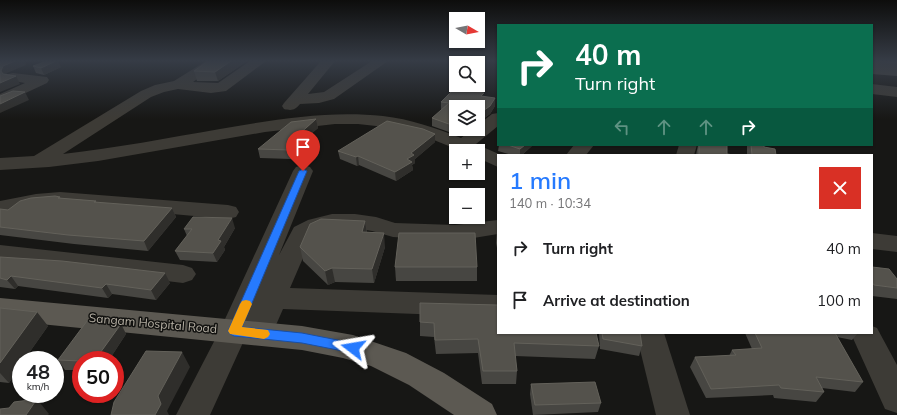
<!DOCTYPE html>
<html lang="en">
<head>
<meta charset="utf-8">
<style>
  :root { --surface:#fff; --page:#f6f6f6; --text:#202124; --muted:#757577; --accent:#267afe }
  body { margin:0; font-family:Mulish,sans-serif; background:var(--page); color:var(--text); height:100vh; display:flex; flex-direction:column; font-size:15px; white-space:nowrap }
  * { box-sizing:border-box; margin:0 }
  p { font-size:13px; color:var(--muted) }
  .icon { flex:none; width:22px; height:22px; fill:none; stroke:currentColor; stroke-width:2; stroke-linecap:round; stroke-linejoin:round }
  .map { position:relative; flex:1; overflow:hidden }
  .panel { position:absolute; left:497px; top:154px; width:376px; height:180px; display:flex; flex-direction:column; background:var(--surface); border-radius:0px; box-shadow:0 1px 3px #0004 }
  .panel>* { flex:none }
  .hud { position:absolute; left:497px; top:24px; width:376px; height:122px; border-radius:0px; box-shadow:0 1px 3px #0004; background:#0b6e4f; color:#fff; overflow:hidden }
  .needle { width:26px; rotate:99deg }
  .controls { position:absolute; left:449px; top:12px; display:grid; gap:8px }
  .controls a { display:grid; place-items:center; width:36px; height:36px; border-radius:0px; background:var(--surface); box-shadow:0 1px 3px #0004; font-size:20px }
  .speed { position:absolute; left:12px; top:351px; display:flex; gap:8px; font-size:20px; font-weight:700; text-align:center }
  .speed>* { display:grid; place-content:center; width:52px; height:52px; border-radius:50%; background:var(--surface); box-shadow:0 1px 3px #0004; line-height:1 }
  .speed small { font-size:10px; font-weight:400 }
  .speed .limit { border:6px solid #d22; background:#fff; color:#111 }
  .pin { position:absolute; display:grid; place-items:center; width:34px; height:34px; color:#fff; margin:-41px -17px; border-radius:50% 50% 50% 0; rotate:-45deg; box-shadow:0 0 4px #0007 }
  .pin .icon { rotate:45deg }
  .me { position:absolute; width:44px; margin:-22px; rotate:284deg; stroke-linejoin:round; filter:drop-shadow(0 0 3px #0008) }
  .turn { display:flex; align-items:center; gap:14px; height:84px; padding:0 12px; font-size:18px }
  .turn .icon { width:52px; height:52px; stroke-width:2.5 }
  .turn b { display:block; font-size:28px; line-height:34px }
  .lanes { display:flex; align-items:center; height:38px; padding:0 12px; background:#0003; justify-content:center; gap:20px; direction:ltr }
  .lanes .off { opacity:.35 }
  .round { display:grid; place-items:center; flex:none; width:42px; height:42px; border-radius:0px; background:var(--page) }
  .headline { display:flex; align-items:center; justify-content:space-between; height:68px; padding:0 12px }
  h1 { font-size:24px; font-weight:600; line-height:30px; color:var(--accent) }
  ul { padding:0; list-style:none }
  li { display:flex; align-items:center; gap:12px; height:52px; padding:0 12px }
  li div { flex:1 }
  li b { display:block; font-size:15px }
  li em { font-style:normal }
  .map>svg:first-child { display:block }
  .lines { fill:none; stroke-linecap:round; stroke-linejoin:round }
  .minor { fill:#3d3b36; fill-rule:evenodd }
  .major { fill:#5c5952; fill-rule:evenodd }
  .wall { fill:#474642 }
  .shaded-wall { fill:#2f2e2b }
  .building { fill:#54524c; stroke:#63615a }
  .route { fill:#267afe; stroke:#194fa5 }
  .slow { fill:#f59e0b }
  .labels { text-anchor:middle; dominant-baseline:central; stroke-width:3; stroke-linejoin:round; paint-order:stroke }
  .near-street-label { font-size:12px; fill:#b8b2a6; stroke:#121210 }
</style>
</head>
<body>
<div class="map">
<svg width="897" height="415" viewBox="0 0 897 415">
  <rect width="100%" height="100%" fill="#171715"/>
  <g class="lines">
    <g class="minor">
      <path d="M206,61H222L193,82L218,83L250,61H266L226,91L211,93L178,89L164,92L151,97L63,154C116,148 168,138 220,129C273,120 328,110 383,116C410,119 436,128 461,138L473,129H478V125L492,114L498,113V126L476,144L501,155H498V167L478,158V151H461L424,136L394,128L358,124H335L265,132L98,161L49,167L0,170V158L34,156L141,91L155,85L174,81Z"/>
      <path d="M321,61H335L308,94L324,92L372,61H388L334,99L319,103L300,104C295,110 292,111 284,109L282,106L284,103Z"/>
      <path d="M13,73L47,77L49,80L47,83L0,105V94L25,83L8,80L6,77L8,74Z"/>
      <path d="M872,84L897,87V97L872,94Z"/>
      <path d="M574,145H594L586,155H566Z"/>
      <path d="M679,145H697L694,155H676Z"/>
      <path d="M303,165L310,167L313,171L279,255L294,227L308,220L332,214H355L376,217L395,223L455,225L498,220V234L455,241L393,237L372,231L355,228H332L324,230L312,237L290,288L498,295V317L283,309L269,341L259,345L249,341L246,336L210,415H176L220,330L293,171L296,167Z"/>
      <path d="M60,192L228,205L236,207L239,212L236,217L228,219L60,204L36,206L0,215V201L36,194Z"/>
      <path d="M872,233L897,236V252L872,249Z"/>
      <path d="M0,245L183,265L192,268L196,274L192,280L183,283L0,261Z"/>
      <path d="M872,326L877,328L897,365V413L885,409L852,336L854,333H872Z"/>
      <path d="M636,333H664L690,415H656Z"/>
    </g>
    <path class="major" d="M0,298L302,326L353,335L406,353L444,373L492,404L497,415H454L409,385L371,366L343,358L302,350L0,320Z"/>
  </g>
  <g class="wall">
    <path d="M208,61H247L218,81H197L194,71Z"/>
    <path d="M872,61H897V76L872,74Z"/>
    <path d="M33,66L61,67L44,75L36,73Z"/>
    <path d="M484,96L495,106L490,114L483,119L478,118V107H456V127H454L449,132L432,126V118L442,110H441V102Z"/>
    <path d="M316,119L318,128L298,145L291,159L260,158L258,149Z"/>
    <path d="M435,142L415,159V163L412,165L413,170L396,181L359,165L357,166L340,159L338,151Z"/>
    <path d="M499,145H533L522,155H512L498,151Z"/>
    <path d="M698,145H727V154L734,155H696Z"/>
    <path d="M747,145H764V147L776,155H747Z"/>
    <path d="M60,197L61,198L96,201L97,203L172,208L176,217L148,251L74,244L0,235V209L8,210Z"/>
    <path d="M365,221L367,232L385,247L374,283L335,282L328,285L303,261L300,247Z"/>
    <path d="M235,228L224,247L225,250L217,262L180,260L175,251L187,236L184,229Z"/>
    <path d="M497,229H498V253L496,243Z"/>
    <path d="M0,257L170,283L156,300L112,294L108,298L18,286L15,289L0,287Z"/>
    <path d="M395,267H477V281H396Z"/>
    <path d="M872,267L897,279V299L872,296Z"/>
    <path d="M420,303L498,333L599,346L595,359L515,356L517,371L516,384H482L478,353L436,354L434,337L420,336Z"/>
    <path d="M0,308L48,326L24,360H21V365L9,383L0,382Z"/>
    <path d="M121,324L126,334L109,360H81V370H65L58,360Z"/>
    <path d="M599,333H640L642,346L639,356L600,349Z"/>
    <path d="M745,333H858L852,340L837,337L863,382L855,392L822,388L824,392L816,402L774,398L773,395L706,398L690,367L695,357L729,356L732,350L752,349Z"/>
    <path d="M531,384L601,403L598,412L533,415L530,394Z"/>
  </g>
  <g class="shaded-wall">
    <path d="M15,61H25L26,65L7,73L5,78L1,71L3,66Z"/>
    <path d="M56,61H58L61,67L44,75L41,68Z"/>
    <path d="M231,61H247L218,81L215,72Z"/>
    <path d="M16,76L20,84L0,92V83Z"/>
    <path d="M25,92L29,100L0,113V104Z"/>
    <path d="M495,98V106L490,114L483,119V111Z"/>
    <path d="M316,119L318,128L298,145L291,159L289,150L296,137Z"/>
    <path d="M454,119V127L449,132V124Z"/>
    <path d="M435,134V142L415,159V163L412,165L413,170L396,181L395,172L407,159L411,153Z"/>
    <path d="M525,145H533L522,155H520V149Z"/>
    <path d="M358,156L359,165L357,166L356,157Z"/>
    <path d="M172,208L176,217L148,251L144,241Z"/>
    <path d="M232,218L235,228L224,247L225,250L217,262L213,253L218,240Z"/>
    <path d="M365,221L367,234L362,232Z"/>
    <path d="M384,233L385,247L374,283L372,269Z"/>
    <path d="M332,268L335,282L328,285L325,271Z"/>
    <path d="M165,273L170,283L156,300L151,290Z"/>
    <path d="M11,276L18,286L15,289L7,280Z"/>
    <path d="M106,284L112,294L108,298L102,288Z"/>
    <path d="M37,312L48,326L24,360H21V365L9,383L0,373V363Z"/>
    <path d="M121,324L126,334L109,360H95Z"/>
    <path d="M182,352L190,367L167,411L169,415H155L158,396Z"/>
    <path d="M37,399L49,414L48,415H26Z"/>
  </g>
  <g class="building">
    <path d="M0,61H15L3,66L1,71L3,74L16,76L0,83Z"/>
    <path d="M47,61H56L41,68L33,66Z"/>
    <path d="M208,61H231L215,72L194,71Z"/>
    <path d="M879,61H897V63Z"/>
    <path d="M455,88L484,93L481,96L495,98L490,106L483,111H478V107H456V120L454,119L449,124L432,118L449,103L441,102Z"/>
    <path d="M13,91L25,92L0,104V96Z"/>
    <path d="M316,119L296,137L289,150L258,149L291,122Z"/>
    <path d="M387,121L423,129L435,134L411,153L414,155L407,159L412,162L395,172L358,156L356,157L338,151Z"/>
    <path d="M508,145H525L520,149Z"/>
    <path d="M699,145H727V154L734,155H699Z"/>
    <path d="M751,145H764V147L775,149L776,155H752Z"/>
    <path d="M55,196L60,197L58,198L96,201L94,202L172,208L144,241L68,235L0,227V209L8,210L20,201L31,198Z"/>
    <path d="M193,217L232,218L218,240L221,241L213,253L175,251L192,229H184Z"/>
    <path d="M321,219L365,221L362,232L384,233L372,269L332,268L325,271L300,247L310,224Z"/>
    <path d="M399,233H475L477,267H395Z"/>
    <path d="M0,257L62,261L165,273L151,290L106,284L102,288L11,276L7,280L0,278Z"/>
    <path d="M872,267L889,269L897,279V288L874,285L872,282Z"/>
    <path d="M420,303L498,305V333H596L599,346L514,343L517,371H483L478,339L435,340L434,323L420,322Z"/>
    <path d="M0,308L37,312L0,363Z"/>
    <path d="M87,321L121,324L95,360H81V361L58,360Z"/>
    <path d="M602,333H640L642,346L603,339Z"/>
    <path d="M755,333H835L863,382L816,377L824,392L781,388L779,385L711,389L695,357L736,355L732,350L762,348Z"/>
    <path d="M146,351L182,352L158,396L161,404L155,415H111L114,402Z"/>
    <path d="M595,382L601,403L535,405L531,384Z"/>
    <path d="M37,399L26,415H0V409L9,408L14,402Z"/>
  </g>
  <linearGradient id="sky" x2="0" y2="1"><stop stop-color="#0d0d0c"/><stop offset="0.51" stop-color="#363c46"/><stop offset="1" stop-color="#363c46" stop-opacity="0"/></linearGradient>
  <rect width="897" height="119" fill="url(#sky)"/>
  <path class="route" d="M303,169L307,171L242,327L302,333L353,343L358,345L359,348L358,352L353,353L302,343L234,336L230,334L228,331L299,171Z"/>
  <path class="slow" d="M246,300L250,301L252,304L242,327L268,330L270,334L268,337L264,339L230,334L228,331L240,304L242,301Z"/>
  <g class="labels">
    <g class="near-street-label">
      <text transform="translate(153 323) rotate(5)">Sangam Hospital Road</text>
    </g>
  </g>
</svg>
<div class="controls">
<a><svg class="needle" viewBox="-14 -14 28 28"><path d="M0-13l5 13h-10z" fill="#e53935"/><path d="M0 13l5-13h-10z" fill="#757577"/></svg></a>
<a><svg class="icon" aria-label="search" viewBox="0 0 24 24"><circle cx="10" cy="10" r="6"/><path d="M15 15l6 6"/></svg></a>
<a><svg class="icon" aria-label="layers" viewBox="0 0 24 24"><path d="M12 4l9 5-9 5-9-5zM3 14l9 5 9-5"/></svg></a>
<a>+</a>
<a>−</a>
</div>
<div class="speed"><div>48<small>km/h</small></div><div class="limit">50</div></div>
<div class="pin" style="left:303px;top:171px;background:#d93025"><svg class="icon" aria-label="arrive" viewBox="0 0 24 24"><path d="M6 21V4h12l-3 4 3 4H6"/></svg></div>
<svg class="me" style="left:353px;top:348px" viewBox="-20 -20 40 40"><path d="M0-17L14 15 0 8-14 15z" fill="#267afe" stroke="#fff" stroke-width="4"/></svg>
<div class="hud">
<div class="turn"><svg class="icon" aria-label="right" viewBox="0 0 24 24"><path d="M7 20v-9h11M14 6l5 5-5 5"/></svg><div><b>40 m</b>Turn right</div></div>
<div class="lanes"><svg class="icon off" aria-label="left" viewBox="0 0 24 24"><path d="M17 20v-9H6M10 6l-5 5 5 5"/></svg><svg class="icon off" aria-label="ahead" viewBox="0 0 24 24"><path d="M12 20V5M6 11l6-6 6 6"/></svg><svg class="icon off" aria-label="ahead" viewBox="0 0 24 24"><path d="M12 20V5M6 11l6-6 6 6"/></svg><svg class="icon" aria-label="right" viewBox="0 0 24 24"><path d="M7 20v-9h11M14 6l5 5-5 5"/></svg></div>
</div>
<section class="panel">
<div class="headline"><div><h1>1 min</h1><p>140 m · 10:34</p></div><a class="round" style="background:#d93025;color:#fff"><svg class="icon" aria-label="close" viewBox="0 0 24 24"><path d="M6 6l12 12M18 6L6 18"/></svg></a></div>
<ul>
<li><svg class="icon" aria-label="right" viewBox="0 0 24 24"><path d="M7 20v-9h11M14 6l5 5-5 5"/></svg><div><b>Turn right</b></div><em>40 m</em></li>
<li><svg class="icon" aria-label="arrive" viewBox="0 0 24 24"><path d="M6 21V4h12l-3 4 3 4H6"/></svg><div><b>Arrive at destination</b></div><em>100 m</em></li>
</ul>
</section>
</div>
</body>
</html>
